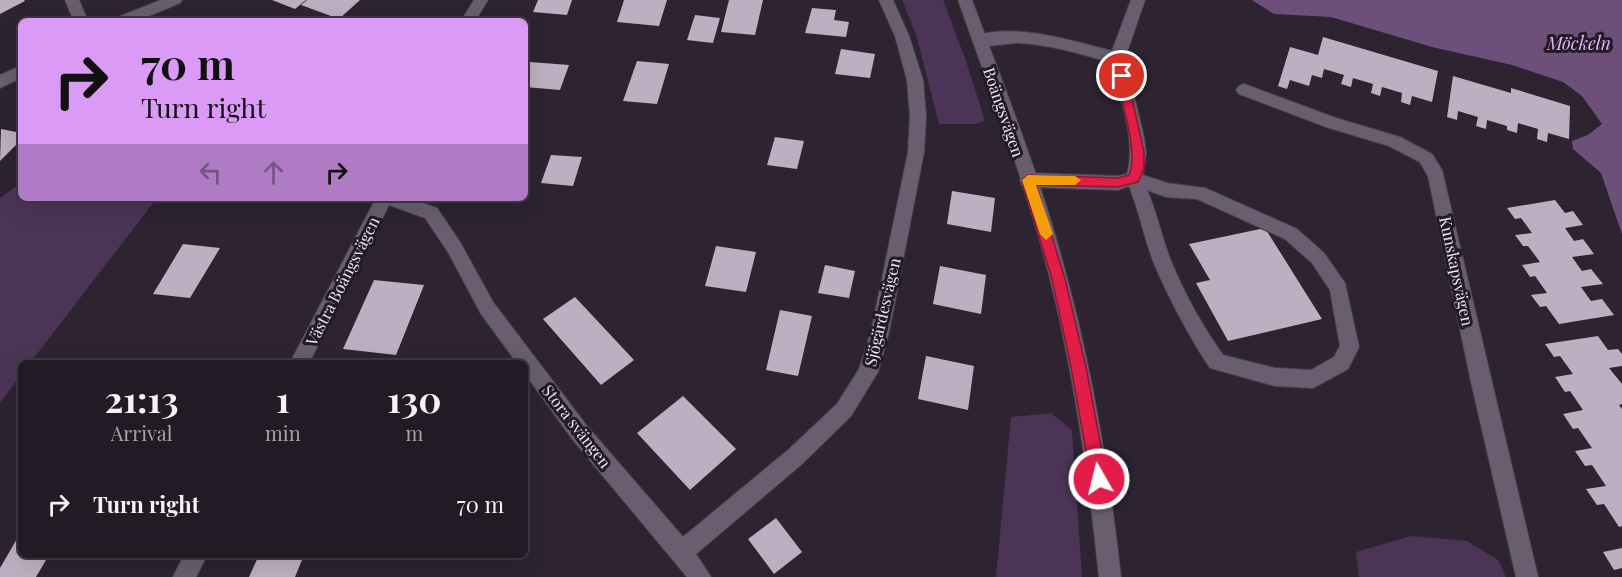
<!DOCTYPE html>
<html lang="en">
<head>
<meta charset="utf-8">
<style>
  :root { --surface:#221a25; --page:#2e2732; --text:#f1f3f6; --muted:#a2a1a7; --line:#3f3842 }
  body { margin:0; font-family:"Playfair Display",serif; background:var(--page); color:var(--text); height:100vh; display:flex; flex-direction:column; font-size:22px; white-space:nowrap }
  * { box-sizing:border-box; margin:0 }
  p { font-size:20px; color:var(--muted) }
  .icon { flex:none; width:33px; height:33px; fill:none; stroke:currentColor; stroke-width:2; stroke-linecap:round; stroke-linejoin:round }
  .map { position:relative; flex:1; overflow:hidden }
  .details { position:absolute; left:18px; top:360px; width:510px; height:198px; display:flex; flex-direction:column; background:var(--surface); border-radius:9px; box-shadow:0 6px 24px #0002,0 0 0 2px var(--line) }
  .details>* { flex:none }
  .banner { position:absolute; left:18px; top:18px; width:510px; height:183px; border-radius:9px; box-shadow:0 6px 24px #0002,0 0 0 2px var(--line); background:#da9af6; color:#111; overflow:hidden }
  .pin { position:absolute; display:grid; place-items:center; width:51px; height:51px; color:#fff; margin:-26px; border:3px solid #fff; border-radius:50%; box-shadow:0 2px 6px #0007 }
  .me { position:absolute; width:66px; margin:-33px; rotate:352deg; stroke-linejoin:round; filter:drop-shadow(0 0 4px #0008) }
  .turn { display:flex; align-items:center; gap:21px; height:126px; padding:0 24px; font-size:27px }
  .turn .icon { width:78px; height:78px; stroke-width:2.5 }
  .turn b { display:block; font-size:42px; line-height:51px }
  .lanes { display:flex; align-items:center; height:57px; padding:0 24px; background:#0003; justify-content:center; gap:30px; direction:ltr }
  .lanes .off { opacity:.35 }
  .eta { display:flex; justify-content:space-evenly; align-items:center; height:102px; text-align:center }
  .eta b { font-size:36px; font-weight:700; line-height:42px }
  ul { padding:0; list-style:none }
  li { display:flex; align-items:center; gap:18px; height:84px; padding:0 24px }
  li div { flex:1 }
  li b { display:block; font-size:22px }
  li em { font-style:normal }
  .map>svg:first-child { display:block }
  .green { fill:#4c3457 }
  .water { fill:#6d507a }
  .building { fill:#bcafc1 }
  .lines { fill:none; stroke-linecap:round; stroke-linejoin:round }
  .lane-casing { stroke:#49404c; stroke-width:2 }
  .street-casing { stroke:#49404c; stroke-width:2 }
  .secondary-casing { stroke:#49404c; stroke-width:2 }
  .lane { fill:#695e6f; fill-rule:evenodd }
  .street { fill:#695e6f; fill-rule:evenodd }
  .secondary { fill:#695e6f; fill-rule:evenodd }
  .route { fill:#e11d48; stroke:#92132f; stroke-width:1.5 }
  .slow { fill:#f59e0b }
  .labels { text-anchor:middle; dominant-baseline:central; stroke-width:6; stroke-linejoin:round; paint-order:stroke }
  .street-label { font-size:16px; fill:#ece5ef; stroke:#231927 }
  .water-label { font-size:18px; font-style:italic; fill:#e4b5f9; stroke:#231927 }
</style>
</head>
<body>
<div class="map">
<svg width="1622" height="577" viewBox="0 0 1622 577">
  <rect width="100%" height="100%" fill="#2d2331"/>
  <g class="green">
    <path d="M902,0H943L966,61L985,121L975,124H939L916,34Z"/>
    <path d="M21,183V198H157L30,363H21V375L0,403V198Z"/>
    <path d="M1051,413L1072,430L1082,577H996L1011,417Z"/>
    <path d="M1411,536L1467,541L1498,560L1506,577H1359L1356,552Z"/>
  </g>
  <path class="water" d="M1252,0H1622V234L1601,173L1573,149L1572,141L1588,135L1602,124L1582,96L1563,82L1512,65L1432,47L1331,17L1274,14Z"/>
  <g class="building">
    <path d="M0,0H24L25,1L0,14Z"/>
    <path d="M272,0H306L295,9Z"/>
    <path d="M307,0H360L339,19L301,5Z"/>
    <path d="M538,0H572L567,15L533,12Z"/>
    <path d="M624,0H667L659,26L617,22Z"/>
    <path d="M729,0H763L755,35L721,32Z"/>
    <path d="M812,8L836,10L834,20L849,22L846,37L805,33Z"/>
    <path d="M695,15L720,18L713,43L687,40Z"/>
    <path d="M1323,37L1438,71L1432,102L1412,96L1410,105L1401,102L1402,93L1382,87L1380,96L1371,93L1373,84L1353,78L1351,87L1341,84L1344,75L1324,69L1322,78L1312,75L1309,86L1290,80L1287,89L1278,86L1290,47L1318,55Z"/>
    <path d="M841,49L875,54L870,78L835,74Z"/>
    <path d="M637,61L669,64L657,104L623,101Z"/>
    <path d="M530,62L569,65L560,90L525,87V74Z"/>
    <path d="M1453,76L1511,93V88L1570,106L1569,139L1548,133L1547,142L1537,139L1538,129L1518,123L1517,133L1507,130V126L1487,120L1486,129L1476,126L1478,117L1458,111L1457,120L1447,117Z"/>
    <path d="M1,129L21,133V140L0,161Z"/>
    <path d="M775,137L804,141L797,169L767,165Z"/>
    <path d="M551,155L582,157L573,186L541,183Z"/>
    <path d="M952,191L995,198L991,232L947,224Z"/>
    <path d="M1555,200L1565,213L1573,211L1583,225L1565,228L1574,241L1583,239L1594,254L1572,257L1582,271L1591,269L1603,284L1581,287L1591,301L1602,299L1614,315L1559,324L1546,306L1540,307L1531,295L1547,293L1535,276L1530,277L1522,265L1540,262L1528,246H1523L1515,235L1532,233L1521,218L1515,219L1507,208Z"/>
    <path d="M1265,228L1322,319L1228,341L1196,283L1210,280L1189,244Z"/>
    <path d="M183,244L220,248L190,298L153,294Z"/>
    <path d="M716,246L756,252L746,292L705,286Z"/>
    <path d="M825,265L855,271L849,298L818,293Z"/>
    <path d="M940,266L986,275L981,314L933,304Z"/>
    <path d="M374,280L424,285L396,355L343,349Z"/>
    <path d="M575,297L634,360L601,385L543,319Z"/>
    <path d="M780,310L812,316L798,376L766,370Z"/>
    <path d="M1598,336L1608,350L1618,349L1622,354V366L1609,368L1622,384V404L1619,405L1622,409V526L1619,527L1604,504L1597,505L1586,489L1606,486L1592,465L1585,466L1575,451L1592,448L1578,428L1573,429L1563,414L1583,410L1570,391L1565,392L1555,377L1573,374L1560,356L1554,357L1545,344Z"/>
    <path d="M926,356L974,366L968,410L918,399Z"/>
    <path d="M683,396L736,449L690,490L637,433Z"/>
    <path d="M776,518L802,552L774,574L748,539Z"/>
    <path d="M21,532V555H49L36,577H0V568Z"/>
    <path d="M1622,548V568L1614,570L1603,552Z"/>
    <path d="M259,555H304L295,577H249Z"/>
  </g>
  <g class="lines">
    <defs>
      <path id="lane" d="M1131,0H1145L1125,58L1144,137L1146,153L1143,175L1167,183L1205,188L1297,229L1324,253L1345,283L1359,347L1348,369L1313,388L1275,386L1210,368C1190,338 1167,295 1153,261C1144,237 1139,211 1129,186L1118,190L1028,187L1022,185L1020,180L1022,175L1028,173L1118,176L1127,174C1137,139 1119,95 1110,62C1079,54 1049,44 1017,43C1005,43 979,51 972,40L974,36C1018,23 1069,40 1112,51ZM1147,190L1166,197L1197,199L1285,239L1312,263L1330,290L1340,346L1334,357L1311,370L1275,368L1223,355C1203,327 1184,293 1171,261C1162,238 1157,213 1147,190Z"/>
      <g id="street">
        <path d="M65,0H79L88,21H74Z"/>
        <path d="M161,0H182L180,3L137,21H116L118,17Z"/>
        <path d="M474,0H488L475,21H461Z"/>
        <path d="M879,0H893L909,36L923,80L926,116L924,152L889,332L878,372L851,416L802,464L696,554L711,577H687L573,440L525,374V363H517L481,314L448,252L425,218L389,205L309,363H290L376,198H409L437,208L460,242L493,302L587,426L683,537L788,450L837,404L859,369L871,332L908,152L910,116L907,80L895,36Z"/>
        <path d="M21,66V78L0,88V75Z"/>
        <path d="M1244,84L1336,118L1400,137L1432,154L1442,170L1538,577H1516L1471,382L1428,176L1420,162L1389,146L1326,127L1239,94L1236,90L1239,86Z"/>
        <path d="M184,555H207L196,577H173Z"/>
      </g>
      <path id="secondary" d="M958,0H972C1004,87 1039,173 1063,263C1092,366 1109,471 1121,577H1099C1088,471 1073,366 1046,263C1022,174 989,87 958,0Z"/>
    </defs>
    <use href="#lane" class="lane-casing"/>
    <use href="#street" class="street-casing"/>
    <use href="#secondary" class="secondary-casing"/>
    <use href="#lane" class="lane"/>
    <use href="#street" class="street"/>
    <use href="#secondary" class="secondary"/>
  </g>
  <path class="route" d="M1122,72L1127,76L1144,152V169L1138,182L1118,187L1036,185L1065,279L1086,367L1107,479L1104,485L1099,487L1093,485L1091,479L1071,367L1052,279L1022,180L1028,175L1118,178L1129,175C1139,154 1121,99 1116,76Z"/>
  <path class="slow" d="M1028,175L1075,176L1081,180L1075,185H1036L1053,234L1046,240L1040,234L1022,180Z"/>
  <g class="labels">
    <g class="street-label">
      <text transform="translate(1004 112) rotate(71)">Boängsvägen</text>
      <text transform="translate(1457 271) rotate(78)">Kunskapsvägen</text>
      <text transform="translate(342 281) rotate(-63)">Västra Boängsvägen</text>
      <text transform="translate(882 312) rotate(-77)">Sjögärdesvägen</text>
      <text transform="translate(577 426) rotate(52)">Stora svängen</text>
    </g>
    <g class="water-label">
      <text x="1579" y="43">Möckeln</text>
    </g>
  </g>
</svg>
<div class="pin" style="left:1122px;top:76px;background:#d93025"><svg class="icon" aria-label="arrive" viewBox="0 0 24 24"><path d="M6 21V4h12l-3 4 3 4H6"/></svg></div>
<svg class="me" style="left:1099px;top:479px" viewBox="-20 -20 40 40"><circle r="17" fill="#e11d48" stroke="#fff" stroke-width="3"/><path d="M0-11L8 9 0 5-8 9z" fill="#fff"/></svg>
<div class="banner">
<div class="turn"><svg class="icon" aria-label="right" viewBox="0 0 24 24"><path d="M7 20v-9h11M14 6l5 5-5 5"/></svg><div><b>70 m</b>Turn right</div></div>
<div class="lanes"><svg class="icon off" aria-label="left" viewBox="0 0 24 24"><path d="M17 20v-9H6M10 6l-5 5 5 5"/></svg><svg class="icon off" aria-label="ahead" viewBox="0 0 24 24"><path d="M12 20V5M6 11l6-6 6 6"/></svg><svg class="icon" aria-label="right" viewBox="0 0 24 24"><path d="M7 20v-9h11M14 6l5 5-5 5"/></svg></div>
</div>
<section class="details">
<div class="eta">
<div><b>21:13</b><p>Arrival</p></div>
<div><b>1</b><p>min</p></div>
<div><b>130</b><p>m</p></div>
</div>
<ul>
<li><svg class="icon" aria-label="right" viewBox="0 0 24 24"><path d="M7 20v-9h11M14 6l5 5-5 5"/></svg><div><b>Turn right</b></div><em>70 m</em></li>
</ul>
</section>
</div>
</body>
</html>
